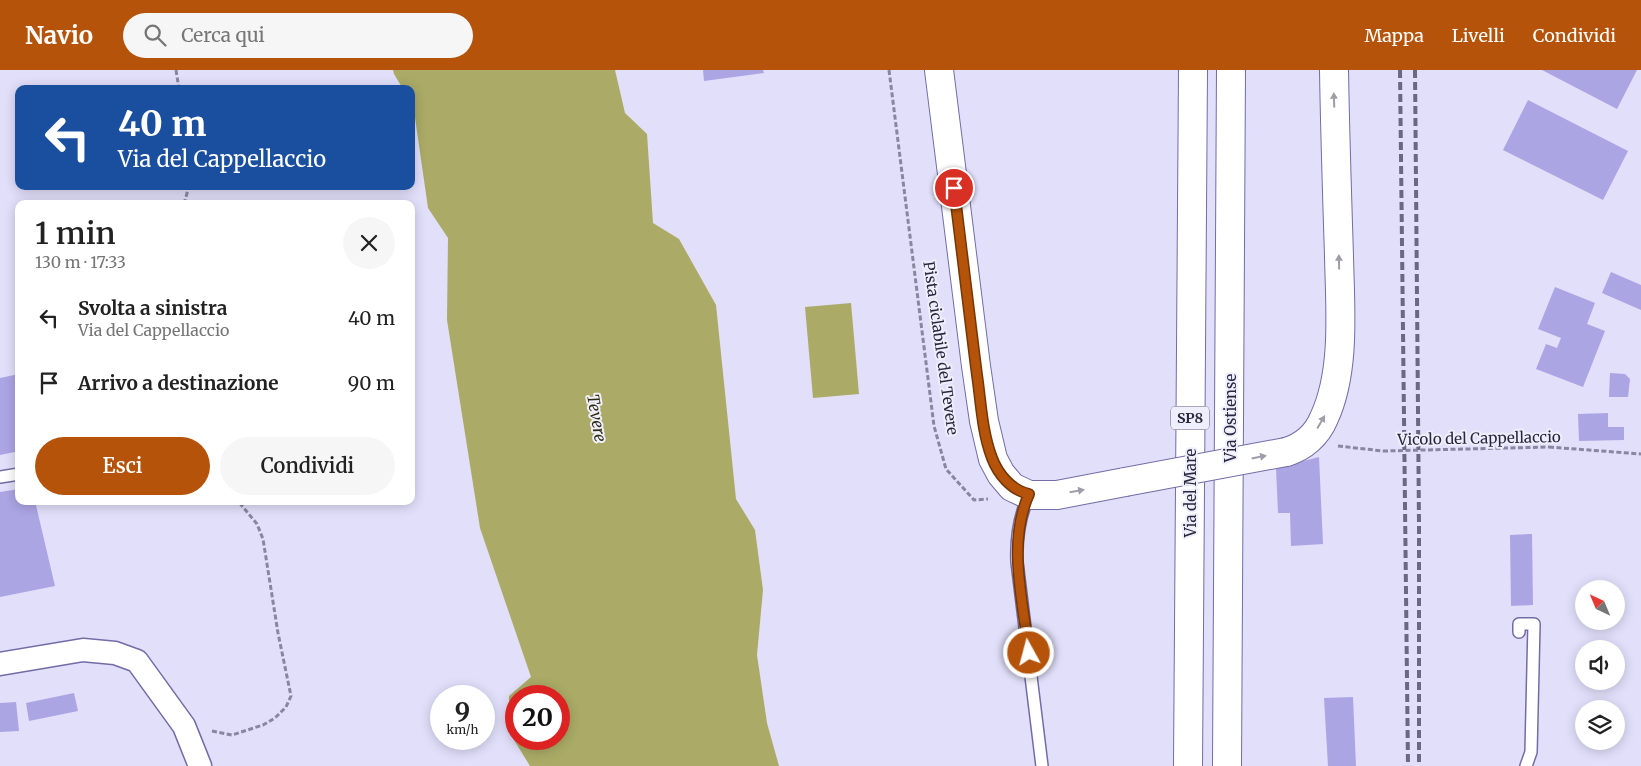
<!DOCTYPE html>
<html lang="it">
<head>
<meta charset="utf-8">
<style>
  :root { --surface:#fff; --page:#f6f6f6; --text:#222; --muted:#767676; --accent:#b45309 }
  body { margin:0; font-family:Merriweather,serif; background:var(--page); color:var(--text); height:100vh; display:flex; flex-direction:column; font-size:19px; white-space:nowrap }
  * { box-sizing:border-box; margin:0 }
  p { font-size:16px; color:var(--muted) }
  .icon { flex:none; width:28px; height:28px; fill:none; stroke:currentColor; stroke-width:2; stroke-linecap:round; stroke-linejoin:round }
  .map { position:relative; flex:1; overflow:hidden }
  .drawer { position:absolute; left:15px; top:130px; width:400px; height:305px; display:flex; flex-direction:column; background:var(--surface); border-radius:10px; box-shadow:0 2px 12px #0003 }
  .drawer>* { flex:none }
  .guide { position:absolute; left:15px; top:15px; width:400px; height:105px; border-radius:10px; box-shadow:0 2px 12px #0003; background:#1a4fa0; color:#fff; overflow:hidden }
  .needle { width:32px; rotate:316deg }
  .controls { position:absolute; left:1575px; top:510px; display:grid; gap:10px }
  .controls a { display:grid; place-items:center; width:50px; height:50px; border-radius:50%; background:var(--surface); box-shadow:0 2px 12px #0003; font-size:25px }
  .speed { position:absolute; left:430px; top:615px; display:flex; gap:10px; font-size:25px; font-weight:700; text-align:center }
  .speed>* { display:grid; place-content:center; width:65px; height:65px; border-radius:50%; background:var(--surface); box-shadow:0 2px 12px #0003; line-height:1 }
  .speed small { font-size:12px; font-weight:400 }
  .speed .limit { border:8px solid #d22; background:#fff; color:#111 }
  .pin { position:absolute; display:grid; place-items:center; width:42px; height:42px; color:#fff; margin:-21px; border:2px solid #fff; border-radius:50%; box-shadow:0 1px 5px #0007 }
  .me { position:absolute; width:55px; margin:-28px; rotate:353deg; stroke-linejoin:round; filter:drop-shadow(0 0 4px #0008) }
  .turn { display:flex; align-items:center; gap:18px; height:105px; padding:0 20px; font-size:22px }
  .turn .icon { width:65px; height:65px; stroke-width:2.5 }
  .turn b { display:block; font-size:35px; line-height:42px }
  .round { display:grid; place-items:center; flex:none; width:52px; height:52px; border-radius:26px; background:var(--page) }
  .overview { display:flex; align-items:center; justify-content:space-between; height:85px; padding:0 20px }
  h1 { font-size:30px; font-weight:600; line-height:38px }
  .cta { display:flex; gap:10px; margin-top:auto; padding:10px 20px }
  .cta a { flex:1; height:58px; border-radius:30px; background:var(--accent); color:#fff; font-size:20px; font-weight:600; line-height:58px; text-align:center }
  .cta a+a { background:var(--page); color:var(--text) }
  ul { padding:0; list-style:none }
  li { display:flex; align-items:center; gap:15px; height:65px; padding:0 20px }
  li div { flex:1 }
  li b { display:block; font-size:19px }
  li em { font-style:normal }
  header { display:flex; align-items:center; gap:30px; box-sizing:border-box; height:70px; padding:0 25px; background:var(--accent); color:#fff }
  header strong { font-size:24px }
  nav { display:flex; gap:28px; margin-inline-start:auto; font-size:18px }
  .search { width:350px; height:45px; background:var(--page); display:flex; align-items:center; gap:12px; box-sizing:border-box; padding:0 18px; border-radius:28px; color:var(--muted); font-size:19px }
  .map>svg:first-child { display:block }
  .water { fill:#abab67; fill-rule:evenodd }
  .building { fill:#aba5e4 }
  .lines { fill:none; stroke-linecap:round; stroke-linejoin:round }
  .service-casing { stroke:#736ca7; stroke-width:14 }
  .minor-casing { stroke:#736ca7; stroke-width:25 }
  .tertiary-casing { stroke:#736ca7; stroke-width:30 }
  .secondary-casing { stroke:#736ca7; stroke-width:30 }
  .primary-casing { stroke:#736ca7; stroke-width:30 }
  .path { stroke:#8986a0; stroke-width:3; stroke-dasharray:5 2.5; stroke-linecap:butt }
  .service { stroke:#fff; stroke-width:11 }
  .minor { stroke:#fff; stroke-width:22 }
  .tertiary { stroke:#fff; stroke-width:28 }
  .secondary { stroke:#fff; stroke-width:28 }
  .primary { stroke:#fff; stroke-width:28 }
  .rail { stroke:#6b6882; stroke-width:4; stroke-dasharray:8 4; stroke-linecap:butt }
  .tertiary-bridge-casing { stroke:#736ca7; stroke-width:30; stroke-linecap:butt }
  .path-bridge { stroke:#8986a0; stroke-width:3; stroke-dasharray:5 2.5; stroke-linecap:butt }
  .tertiary-bridge { stroke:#fff; stroke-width:28 }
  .oneway { fill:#9f9da9 }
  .route-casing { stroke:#753606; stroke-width:12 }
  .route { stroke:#b45309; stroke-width:9 }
  .labels { text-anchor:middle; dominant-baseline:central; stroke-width:4; stroke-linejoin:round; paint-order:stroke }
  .shield { fill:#efeefc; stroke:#646278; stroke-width:1 }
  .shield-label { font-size:14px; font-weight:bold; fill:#29263f }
  .street-label { font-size:15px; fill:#29263f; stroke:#efeefc }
  .water-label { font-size:16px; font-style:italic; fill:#2c2b0c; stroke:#efeefc }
</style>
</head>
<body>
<header>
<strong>Navio</strong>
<div class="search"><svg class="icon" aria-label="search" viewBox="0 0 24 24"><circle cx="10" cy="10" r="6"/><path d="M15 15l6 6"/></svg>Cerca qui</div>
<nav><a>Mappa</a><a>Livelli</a><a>Condividi</a></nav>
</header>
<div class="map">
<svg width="1641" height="696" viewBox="0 0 1641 696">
  <rect width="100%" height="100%" fill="#e1dffa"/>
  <g class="water">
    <path d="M393,0H615L625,43L647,64L653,153L679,169L716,235L736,429L755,460L763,520L757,585L767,653L779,696H530L509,662V626L531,607L480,458L447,250L448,168L428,138L413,34L411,31V19H403L394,4ZM516,626H559V669H516Z"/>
    <path d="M851,233L859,324L813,328L805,237Z"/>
  </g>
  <g class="building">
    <path d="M703,0H763L764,3L704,11Z"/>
    <path d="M1542,0H1637L1617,39Z"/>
    <path d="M1528,30L1628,81L1603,130L1503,80Z"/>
    <path d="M1611,202L1641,215V240L1602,223Z"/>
    <path d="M1555,217L1595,233L1587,254L1605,261L1583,317L1536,299L1546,274L1557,278L1561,268L1538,259Z"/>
    <path d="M1610,303L1625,304L1630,309L1628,327H1609Z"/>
    <path d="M19,304V381L0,385V308Z"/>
    <path d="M1608,343V357H1624V370L1579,371L1578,344Z"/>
    <path d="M1319,387L1323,474L1291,476L1290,443H1278L1276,398Z"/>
    <path d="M19,419V431H35L55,516L0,527V422Z"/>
    <path d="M1532,464L1533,535L1511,536L1510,465Z"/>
    <path d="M74,623L78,641L29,651L26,633Z"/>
    <path d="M1353,627L1356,696H1328L1324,628Z"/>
    <path d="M16,632L19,661L0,662V633Z"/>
  </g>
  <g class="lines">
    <defs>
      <g id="service">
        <path d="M0,407L19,404"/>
        <path d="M1029,425C1019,447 1016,468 1017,492L1042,696"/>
        <path d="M1519,562V554H1534L1531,682L1526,696"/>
      </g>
      <path id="minor" d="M0,594L83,580L115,583L137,591L184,656L200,696"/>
      <path id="tertiary" d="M939,0L976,296L984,351L993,389L1001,404L1012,417L1029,425H1057L1125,412"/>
      <g id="secondary">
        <path d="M1286,382C1303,377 1317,365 1324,348C1346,301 1340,237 1339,186C1337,124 1335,62 1334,0"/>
        <path d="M1227,696L1231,0"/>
      </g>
      <path id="primary" d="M1188,696L1193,0"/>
    </defs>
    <use href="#service" class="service-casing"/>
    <use href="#minor" class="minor-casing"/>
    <use href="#tertiary" class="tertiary-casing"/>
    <use href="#secondary" class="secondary-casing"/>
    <use href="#primary" class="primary-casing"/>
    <g class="path">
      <path d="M176,0L179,19"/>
      <path d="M889,0L934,356L946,399L974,430L988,429"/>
      <path d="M184,134L189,116"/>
      <path d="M1338,376L1383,381"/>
      <path d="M1549,377L1641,384"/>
      <path d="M212,661L232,665L263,655L275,648L286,637L291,626L278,563L263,469L257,454L238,431"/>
    </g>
    <use href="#service" class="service"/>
    <use href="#minor" class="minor"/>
    <use href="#tertiary" class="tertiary"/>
    <use href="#secondary" class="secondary"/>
    <use href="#primary" class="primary"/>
    <g class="rail">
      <path d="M1400,0L1408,696"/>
      <path d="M1415,0L1419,454V696"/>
    </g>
    <defs>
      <path id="tertiary-bridge" d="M1125,412L1286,382"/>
    </defs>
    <use href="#tertiary-bridge" class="tertiary-bridge-casing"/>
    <path class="path-bridge" d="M1383,381L1549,377"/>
    <use href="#tertiary-bridge" class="tertiary-bridge"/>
  </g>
  <defs><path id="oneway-solid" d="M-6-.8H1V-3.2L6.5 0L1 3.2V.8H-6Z" transform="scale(1.25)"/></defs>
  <g class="oneway">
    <use href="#oneway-solid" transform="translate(1334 30) rotate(-92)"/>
    <use href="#oneway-solid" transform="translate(1339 192) rotate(-91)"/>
    <use href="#oneway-solid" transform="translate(1321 352) rotate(-60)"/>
    <use href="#oneway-solid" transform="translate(1259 387) rotate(-11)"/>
    <use href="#oneway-solid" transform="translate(1077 421) rotate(-10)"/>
  </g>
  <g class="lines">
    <defs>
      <path id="route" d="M954,118C962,181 969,243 977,305C981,332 982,362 992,388C998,404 1011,420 1029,424C1007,473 1023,531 1029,583"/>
    </defs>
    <use href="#route" class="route-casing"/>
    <use href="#route" class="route"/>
  </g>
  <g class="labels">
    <rect class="shield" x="1171" y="336.5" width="38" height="23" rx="4"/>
    <g class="shield-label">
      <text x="1190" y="348">SP8</text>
    </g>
    <g class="street-label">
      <text transform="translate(941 278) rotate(82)">Pista ciclabile del Tevere</text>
      <text transform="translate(1230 348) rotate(-90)">Via Ostiense</text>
      <text transform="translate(1479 368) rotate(-1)">Vicolo del Cappellaccio</text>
      <text transform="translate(1190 423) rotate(-90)">Via del Mare</text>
    </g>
    <g class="water-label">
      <text transform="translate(597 348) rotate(80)">Tevere</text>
    </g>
  </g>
</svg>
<div class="controls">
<a><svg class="needle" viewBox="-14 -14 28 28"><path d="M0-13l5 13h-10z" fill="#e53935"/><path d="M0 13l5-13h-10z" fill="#767676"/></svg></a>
<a><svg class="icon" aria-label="sound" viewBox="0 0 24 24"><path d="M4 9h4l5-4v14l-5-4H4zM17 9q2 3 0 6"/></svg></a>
<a><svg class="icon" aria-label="layers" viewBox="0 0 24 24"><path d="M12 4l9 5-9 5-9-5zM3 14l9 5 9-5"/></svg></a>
</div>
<div class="speed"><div>9<small>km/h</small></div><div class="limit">20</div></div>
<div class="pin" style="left:954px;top:118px;background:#d93025"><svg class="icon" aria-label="arrive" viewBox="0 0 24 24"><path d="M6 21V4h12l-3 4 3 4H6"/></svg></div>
<svg class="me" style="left:1029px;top:583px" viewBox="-20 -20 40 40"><circle r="17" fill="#b45309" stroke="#fff" stroke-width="3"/><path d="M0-11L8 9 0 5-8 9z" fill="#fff"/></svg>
<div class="guide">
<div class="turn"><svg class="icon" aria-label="left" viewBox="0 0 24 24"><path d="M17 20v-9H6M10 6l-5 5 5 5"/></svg><div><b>40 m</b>Via del Cappellaccio</div></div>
</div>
<section class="drawer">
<div class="overview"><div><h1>1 min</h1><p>130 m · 17:33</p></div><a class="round"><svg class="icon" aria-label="close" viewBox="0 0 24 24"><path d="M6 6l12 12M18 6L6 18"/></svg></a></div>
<ul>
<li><svg class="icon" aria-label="left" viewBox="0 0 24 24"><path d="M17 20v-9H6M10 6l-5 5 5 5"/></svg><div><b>Svolta a sinistra</b><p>Via del Cappellaccio</p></div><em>40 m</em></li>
<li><svg class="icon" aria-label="arrive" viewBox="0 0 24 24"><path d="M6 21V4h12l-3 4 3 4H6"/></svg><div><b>Arrivo a destinazione</b></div><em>90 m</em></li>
</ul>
<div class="cta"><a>Esci</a><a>Condividi</a></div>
</section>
</div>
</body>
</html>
